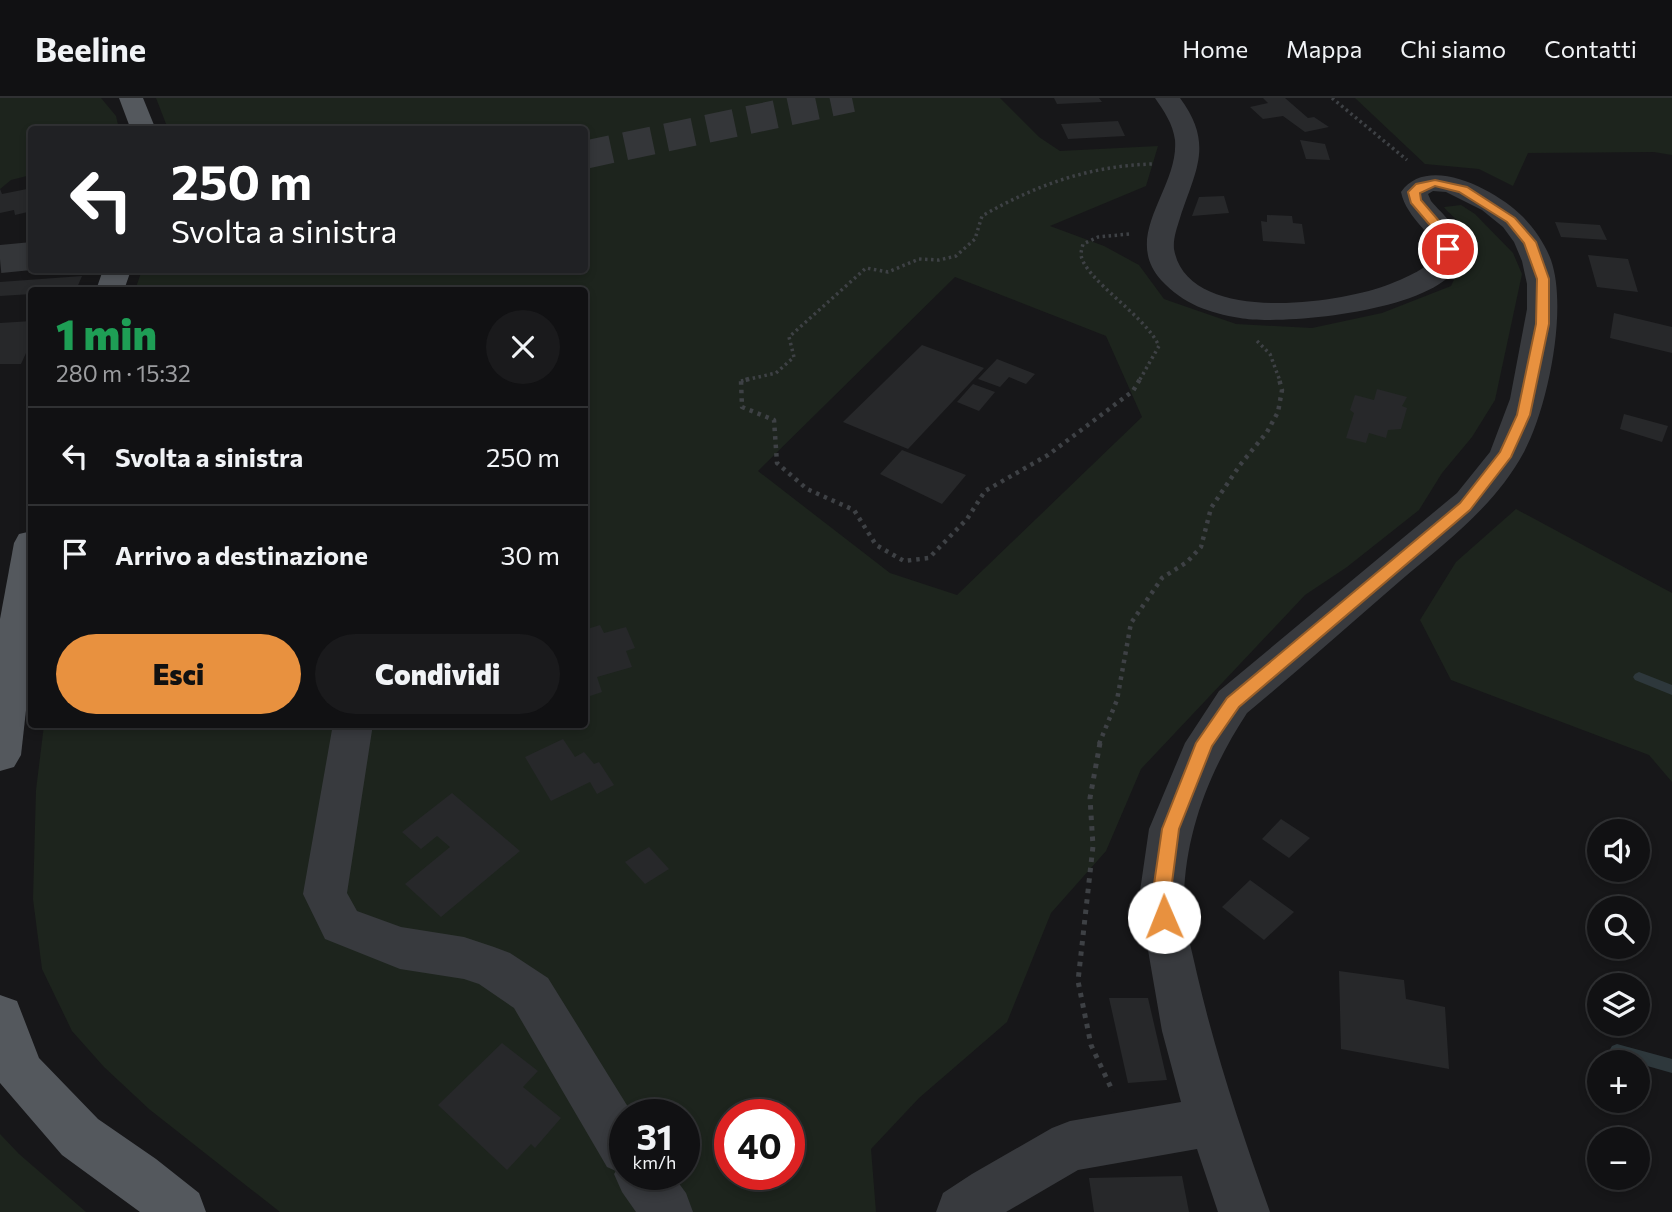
<!DOCTYPE html>
<html lang="it">
<head>
<meta charset="utf-8">
<style>
  :root { --surface:#111113; --page:#1a1a1c; --text:#f1f3f6; --muted:#9c9da0; --line:#303133; --accent:#e8913f }
  body { margin:0; font-family:Commissioner,sans-serif; background:var(--page); color:var(--text); height:100vh; display:flex; flex-direction:column; font-size:26px; white-space:nowrap }
  * { box-sizing:border-box; margin:0 }
  p { font-size:23px; color:var(--muted) }
  .icon { flex:none; width:38px; height:38px; fill:none; stroke:currentColor; stroke-width:2; stroke-linecap:round; stroke-linejoin:round }
  .map { position:relative; flex:1; overflow:hidden }
  .drawer { position:absolute; left:28px; top:189px; width:560px; height:441px; display:flex; flex-direction:column; background:var(--surface); border-radius:7px; box-shadow:0 4px 10px #0003,0 0 0 2px var(--line) }
  .drawer>* { flex:none }
  .top-card { position:absolute; left:28px; top:28px; width:560px; height:147px; border-radius:7px; box-shadow:0 4px 10px #0003,0 0 0 2px var(--line); background:#202124; color:#fff; overflow:hidden }
  .controls { position:absolute; left:1587px; top:721px; display:grid; gap:14px }
  .controls a { display:grid; place-items:center; width:63px; height:63px; border-radius:50%; background:var(--surface); box-shadow:0 4px 10px #0003,0 0 0 2px var(--line); font-size:35px }
  .speed { position:absolute; left:609px; top:1001px; display:flex; gap:14px; font-size:35px; font-weight:700; text-align:center }
  .speed>* { display:grid; place-content:center; width:91px; height:91px; border-radius:50%; background:var(--surface); box-shadow:0 4px 10px #0003,0 0 0 2px var(--line); line-height:1 }
  .speed small { font-size:18px; font-weight:400 }
  .speed .limit { border:10px solid #d22; background:#fff; color:#111 }
  .pin { position:absolute; display:grid; place-items:center; width:60px; height:60px; color:#fff; margin:-30px; border:4px solid #fff; border-radius:50%; box-shadow:0 2px 7px #0007 }
  .me { position:absolute; width:77px; margin:-38px; rotate:359deg; stroke-linejoin:round; filter:drop-shadow(0 0 5px #0008) }
  .turn { display:flex; align-items:center; gap:24px; height:147px; padding:0 28px; font-size:32px }
  .turn .icon { width:91px; height:91px; stroke-width:2.5 }
  .turn b { display:block; font-size:49px; line-height:60px }
  .round { display:grid; place-items:center; flex:none; width:74px; height:74px; border-radius:37px; background:var(--page) }
  .summary { display:flex; align-items:center; justify-content:space-between; height:119px; padding:0 28px }
  h1 { font-size:42px; font-weight:800; line-height:52px; color:#1e9e55 }
  .cta { display:flex; gap:14px; margin-top:auto; padding:14px 28px }
  .cta a { flex:1; height:80px; border-radius:42px; background:var(--accent); color:#111; font-size:28px; font-weight:800; line-height:80px; text-align:center }
  .cta a+a { background:var(--page); color:var(--text) }
  ul { padding:0; list-style:none }
  li { display:flex; align-items:center; gap:21px; height:98px; padding:0 28px; border-top:2px solid var(--line) }
  li div { flex:1 }
  li b { display:block; font-size:26px }
  li em { font-style:normal }
  header { display:flex; align-items:center; gap:42px; box-sizing:border-box; height:98px; padding:0 35px; background:var(--surface); border-bottom:2px solid var(--line) }
  header strong { font-size:33px }
  nav { display:flex; gap:38px; margin-inline-start:auto; font-size:24px }
  .map>svg:first-child { display:block }
  .green { fill:#1d241d; fill-rule:evenodd }
  .lines { fill:none; stroke-linecap:round; stroke-linejoin:round }
  .stream { fill:#2e383c; fill-rule:evenodd }
  .building { fill:#27282a }
  .highway-tunnel { stroke:#343639; stroke-width:28; stroke-dasharray:28 14; stroke-linecap:butt }
  .path-far2 { stroke:#3e4145; stroke-width:3.5; stroke-dasharray:2.5 3.5; stroke-linecap:butt }
  .path-far1 { stroke:#3e4145; stroke-width:4.5; stroke-dasharray:3.5 5; stroke-linecap:butt }
  .path { stroke:#3e4145; stroke-width:5; stroke-dasharray:4.5 6; stroke-linecap:butt }
  .minor { fill:#383a3e; fill-rule:evenodd }
  .major { fill:#54585d; fill-rule:evenodd }
  .route { fill:#e8913f; stroke:#975e29; stroke-width:2 }
</style>
</head>
<body>
<header>
<strong>Beeline</strong>
<nav><a>Home</a><a>Mappa</a><a>Chi siamo</a><a>Contatti</a></nav>
</header>
<div class="map">
<svg width="1672" height="1114" viewBox="0 0 1672 1114">
  <rect width="100%" height="100%" fill="#171719"/>
  <g class="green">
    <path d="M0,0H101L116,18L119,31L32,32L31,77L11,82L0,91Z"/>
    <path d="M156,0H1000L1039,39L1060,53L1158,48L1146,88L1050,128L1104,148L1139,167L1164,201L1236,226L1312,230L1382,215L1451,188C1461,168 1475,146 1459,125C1455,119 1448,115 1444,109L1461,107L1475,116L1513,155L1522,176L1495,302L1472,339L1442,375L1419,412L1347,469L1305,497L1141,671L1106,753L1051,815L1007,924L919,1000L871,1051L876,1114H280L149,1011L104,969L72,933L42,871L33,801L36,692L44,627L584,626V192H135L142,172H584V32L168,31ZM955,179L1106,238L1142,319L957,497L890,475L758,373ZM625,1017H684V1076H625ZM730,1017H789V1076H730Z"/>
    <path d="M1355,0H1672V57L1654,54L1528,55L1513,88L1479,71L1425,66Z"/>
    <path d="M1516,411L1672,495V684L1649,657L1451,582L1420,522L1456,464Z"/>
    <path d="M0,1036L19,1056L86,1114H0Z"/>
  </g>
  <g class="lines">
    <g class="stream">
      <path d="M1639,574L1672,587V597L1635,582L1633,579L1635,576Z"/>
      <path d="M1617,946L1672,961V975L1612,958L1609,953L1612,948Z"/>
    </g>
  </g>
  <g class="building">
    <path d="M1054,0H1099L1102,4L1057,6Z"/>
    <path d="M1263,0H1285L1308,20L1314,19L1329,29L1305,34L1283,18L1263,21L1250,9L1268,5Z"/>
    <path d="M1118,23L1125,38L1068,41L1061,26Z"/>
    <path d="M1300,42L1325,46L1330,62L1306,61Z"/>
    <path d="M32,90V113L15,117L14,112L0,115V91L2,96Z"/>
    <path d="M1224,98L1229,115L1192,118L1199,99Z"/>
    <path d="M1267,117L1292,118L1293,125L1302,126L1305,146L1263,143L1261,123L1267,124Z"/>
    <path d="M1555,124L1600,127L1607,142L1561,139Z"/>
    <path d="M1588,157L1628,161L1638,194L1597,189Z"/>
    <path d="M82,178L76,192H32V196L0,198V184Z"/>
    <path d="M1614,215L1672,229V255L1610,240Z"/>
    <path d="M32,223V242L21,266H0V225Z"/>
    <path d="M922,247L984,270L908,351L843,324Z"/>
    <path d="M997,261L1035,276L1026,286L1009,279L1000,289L978,281Z"/>
    <path d="M973,286L995,294L979,313L957,304Z"/>
    <path d="M1377,291L1407,299L1402,308L1407,310L1401,331L1388,332L1386,340L1369,335L1366,345L1346,340L1354,315L1350,312L1355,297L1374,302Z"/>
    <path d="M1624,316L1668,328L1662,344L1620,331Z"/>
    <path d="M902,352L966,377L942,406L880,376Z"/>
    <path d="M600,527L604,535L626,529L635,550L626,553L632,569L597,579L602,594L584,600V532Z"/>
    <path d="M563,641L575,659L584,654L594,666L599,664L614,687L597,696L590,684L551,703L525,659Z"/>
    <path d="M452,695L520,753L441,819L405,786L450,749L437,738L421,751L402,734Z"/>
    <path d="M1281,721L1310,740L1289,760L1262,741Z"/>
    <path d="M649,749L669,771L645,786L625,764Z"/>
    <path d="M1250,782L1294,814L1264,842L1222,809Z"/>
    <path d="M1339,873L1404,882L1406,901L1445,909L1449,971L1341,951Z"/>
    <path d="M1109,900H1148L1167,982L1128,985Z"/>
    <path d="M502,945L538,973L523,989L561,1020L535,1050L531,1046L507,1072L438,1007Z"/>
    <path d="M1182,1078L1189,1114H1094L1089,1080Z"/>
  </g>
  <g class="lines">
    <g class="highway-tunnel">
      <path d="M584,57L852,0"/>
      <path d="M0,161L32,158"/>
    </g>
    <g class="path-far2">
      <path d="M1332,0L1407,62"/>
      <path d="M1129,136L1098,139L1083,146C1082,150 1081,153 1081,157C1085,182 1145,217 1159,248L1139,283"/>
      <path d="M1257,243L1270,256L1280,283"/>
      <path d="M741,283L776,275L794,259L789,239L866,170L888,174L919,161L939,162L956,158L975,141L982,118C1036,87 1089,68 1152,66"/>
    </g>
    <g class="path-far1">
      <path d="M749,281L741,283L742,309L774,322L777,365L807,391L854,412L876,447L904,463L929,460L967,421L985,393L1048,357L1133,293L1140,281"/>
      <path d="M1099,646L1117,602L1131,525L1162,480L1187,464L1201,449L1211,410L1240,367L1267,334L1278,314L1282,292L1279,281"/>
    </g>
    <path class="path" d="M1100,645L1090,700L1093,748L1078,883L1091,947L1113,994"/>
    <g class="minor">
      <path d="M1155,0H1180C1214,46 1196,71 1180,120C1177,130 1173,140 1174,151C1187,228 1340,206 1390,186C1480,151 1410,138 1401,94C1428,55 1497,93 1522,118C1534,130 1545,146 1551,162C1568,211 1548,309 1524,354C1495,408 1446,444 1400,483C1349,527 1299,572 1247,615C1211,670 1186,731 1184,798C1183,823 1192,852 1197,876C1216,958 1242,1035 1270,1114H1218L1197,1051L1078,1072L1006,1114H936L943,1095L972,1076L1052,1030L1070,1023L1181,1004L1162,933L1139,800L1149,731L1185,645L1219,593L1457,395L1490,354L1510,301L1527,211V186L1522,163L1514,144L1503,129L1482,112L1446,94L1433,93L1428,96L1431,103C1442,116 1462,132 1463,151C1465,212 1283,228 1240,220C1209,215 1183,206 1161,182C1121,137 1179,91 1175,42C1173,26 1164,13 1155,0Z"/>
      <path d="M333,626H373L347,795L357,813L401,829L464,839L494,849L510,855L548,880L633,1017H625V1076H672L686,1095L693,1114H636L622,1094L614,1076L616,1073L607,1069L514,910L479,886L464,881L400,871L325,841L303,796Z"/>
    </g>
    <g class="major">
      <path d="M119,0H143L156,32H131Z"/>
      <path d="M103,172H131L124,192H96Z"/>
      <path d="M32,433V559L21,657L14,669L0,673V521L14,445L19,436Z"/>
      <path d="M0,897L17,903L39,960L98,1021L156,1061L199,1095L206,1114H140L62,1057L0,985Z"/>
    </g>
  </g>
  <path class="route" d="M1435,82L1467,89L1515,120L1536,144L1549,181V226L1530,317L1511,359L1470,412L1239,609L1212,648L1179,731L1170,800L1173,819L1171,825L1164,827L1158,825L1152,800L1162,731L1196,645L1227,600L1460,405L1500,354L1517,317L1536,226L1537,181L1524,145L1507,124L1459,94L1435,88L1420,95L1421,102L1451,137L1454,151L1444,153L1441,140L1411,105L1408,94L1416,86Z"/>
</svg>
<div class="controls">
<a><svg class="icon" aria-label="sound" viewBox="0 0 24 24"><path d="M4 9h4l5-4v14l-5-4H4zM17 9q2 3 0 6"/></svg></a>
<a><svg class="icon" aria-label="search" viewBox="0 0 24 24"><circle cx="10" cy="10" r="6"/><path d="M15 15l6 6"/></svg></a>
<a><svg class="icon" aria-label="layers" viewBox="0 0 24 24"><path d="M12 4l9 5-9 5-9-5zM3 14l9 5 9-5"/></svg></a>
<a>+</a>
<a>−</a>
</div>
<div class="speed"><div>31<small>km/h</small></div><div class="limit">40</div></div>
<div class="pin" style="left:1448px;top:151px;background:#d93025"><svg class="icon" aria-label="arrive" viewBox="0 0 24 24"><path d="M6 21V4h12l-3 4 3 4H6"/></svg></div>
<svg class="me" style="left:1164px;top:819px" viewBox="-20 -20 40 40"><circle r="19" fill="#fff"/><path d="M0-13L10 11 0 6-10 11z" fill="#e8913f"/></svg>
<div class="top-card">
<div class="turn"><svg class="icon" aria-label="left" viewBox="0 0 24 24"><path d="M17 20v-9H6M10 6l-5 5 5 5"/></svg><div><b>250 m</b>Svolta a sinistra</div></div>
</div>
<section class="drawer">
<div class="summary"><div><h1>1 min</h1><p>280 m · 15:32</p></div><a class="round"><svg class="icon" aria-label="close" viewBox="0 0 24 24"><path d="M6 6l12 12M18 6L6 18"/></svg></a></div>
<ul>
<li><svg class="icon" aria-label="left" viewBox="0 0 24 24"><path d="M17 20v-9H6M10 6l-5 5 5 5"/></svg><div><b>Svolta a sinistra</b></div><em>250 m</em></li>
<li><svg class="icon" aria-label="arrive" viewBox="0 0 24 24"><path d="M6 21V4h12l-3 4 3 4H6"/></svg><div><b>Arrivo a destinazione</b></div><em>30 m</em></li>
</ul>
<div class="cta"><a>Esci</a><a>Condividi</a></div>
</section>
</div>
</body>
</html>
